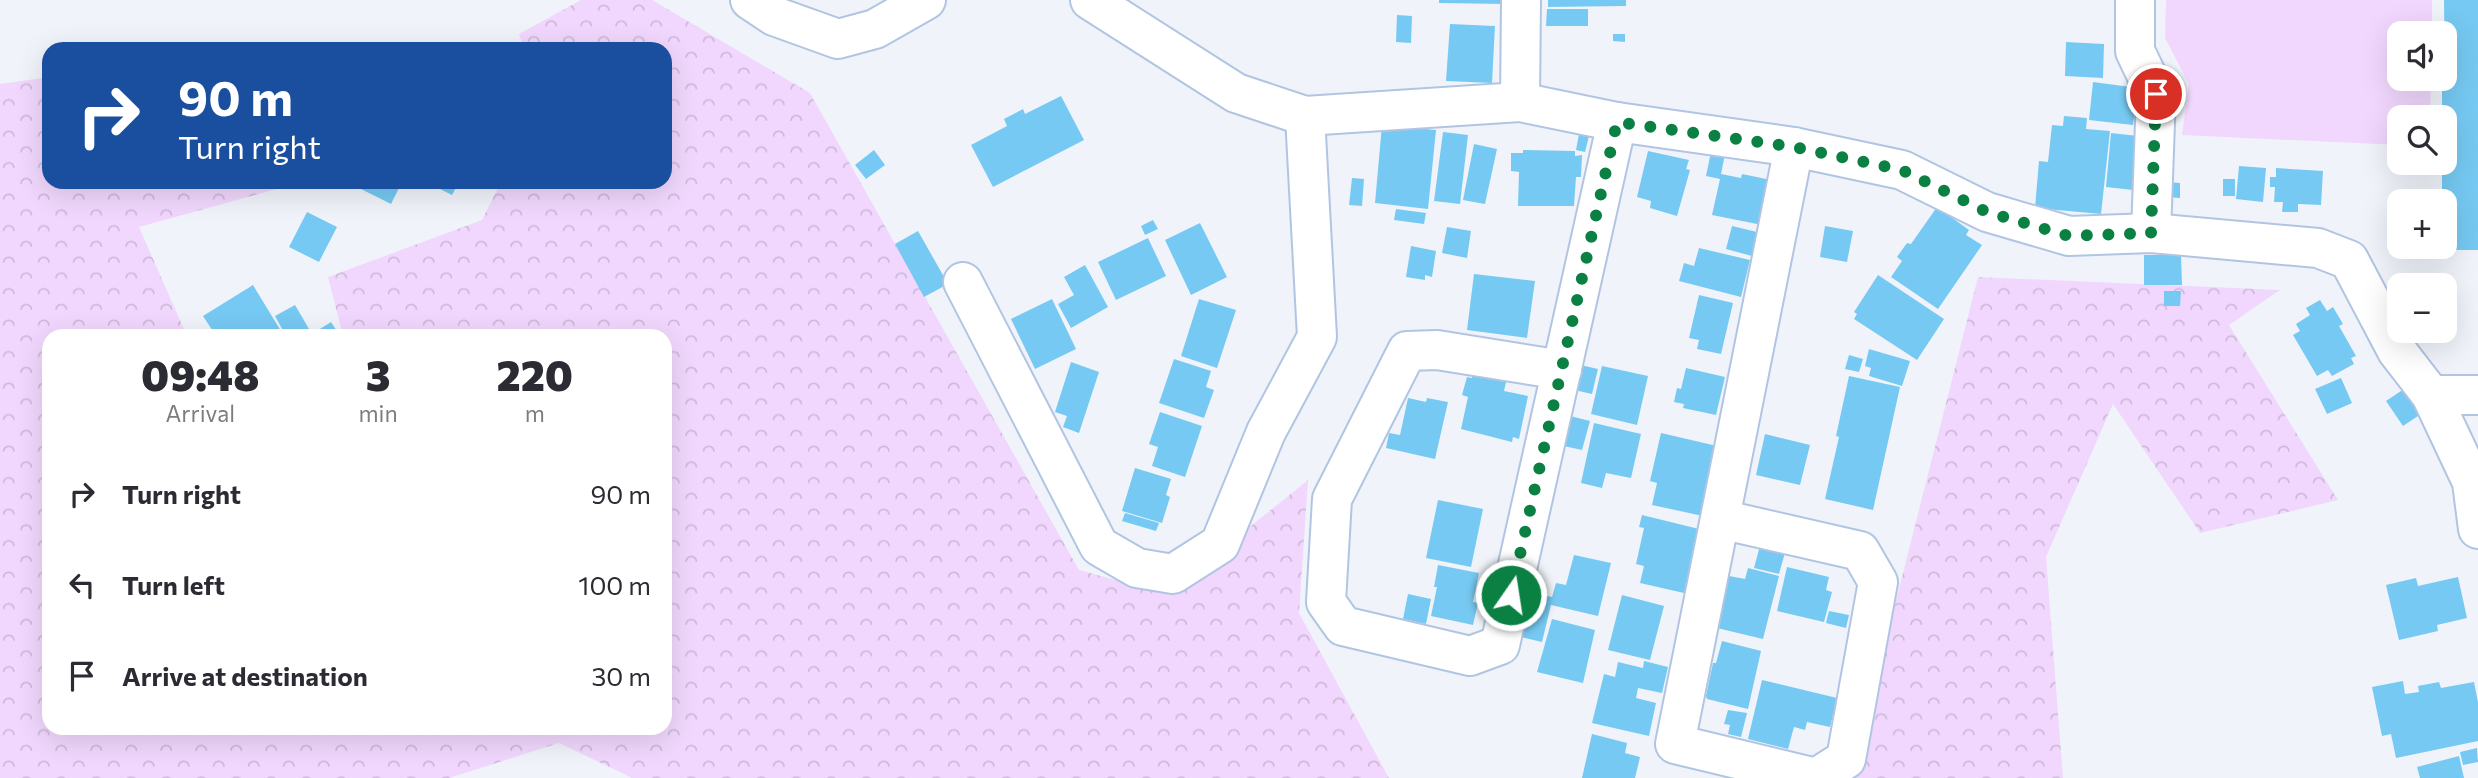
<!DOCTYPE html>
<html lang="en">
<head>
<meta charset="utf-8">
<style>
  :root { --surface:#fff; --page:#f7f7f7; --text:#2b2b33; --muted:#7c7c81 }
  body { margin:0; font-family:Commissioner,sans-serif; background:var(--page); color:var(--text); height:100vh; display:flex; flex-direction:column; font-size:26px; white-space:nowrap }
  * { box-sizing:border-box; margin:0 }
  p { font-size:23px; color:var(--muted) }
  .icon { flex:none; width:38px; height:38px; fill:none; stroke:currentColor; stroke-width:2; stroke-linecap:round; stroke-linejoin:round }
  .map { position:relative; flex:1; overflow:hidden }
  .details { position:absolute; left:42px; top:329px; width:630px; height:406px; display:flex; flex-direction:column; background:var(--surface); border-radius:21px; box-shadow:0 7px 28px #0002 }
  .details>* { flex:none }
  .banner { position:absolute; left:42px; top:42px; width:630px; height:147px; border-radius:21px; box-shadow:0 7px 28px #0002; background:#1a4fa0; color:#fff; overflow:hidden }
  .controls { position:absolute; left:2387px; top:21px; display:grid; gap:14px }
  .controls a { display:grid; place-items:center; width:70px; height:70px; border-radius:14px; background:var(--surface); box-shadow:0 7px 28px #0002; font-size:35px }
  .pin { position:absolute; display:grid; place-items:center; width:60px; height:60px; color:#fff; margin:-30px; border:4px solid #fff; border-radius:50%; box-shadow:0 2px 7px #0007 }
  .me { position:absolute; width:77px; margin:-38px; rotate:13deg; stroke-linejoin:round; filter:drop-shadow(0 0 5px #0008) }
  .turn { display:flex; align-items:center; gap:24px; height:147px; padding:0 21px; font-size:32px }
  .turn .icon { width:91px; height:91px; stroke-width:2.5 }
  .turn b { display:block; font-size:49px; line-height:60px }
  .eta { display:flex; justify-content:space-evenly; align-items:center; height:119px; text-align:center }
  .eta b { font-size:42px; font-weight:800; line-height:49px }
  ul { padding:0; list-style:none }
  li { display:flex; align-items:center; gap:21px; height:91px; padding:0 21px }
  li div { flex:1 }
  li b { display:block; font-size:26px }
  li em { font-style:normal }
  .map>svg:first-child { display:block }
  .forest { fill:url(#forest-crowns) }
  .green { fill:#f1d7fd }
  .building { fill:#76c9f2 }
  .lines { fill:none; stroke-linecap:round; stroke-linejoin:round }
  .minor-casing { stroke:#b1c5e3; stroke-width:42 }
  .minor { stroke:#fff; stroke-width:38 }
  .route { stroke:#0b8043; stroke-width:12; stroke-dasharray:0 21.6 }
</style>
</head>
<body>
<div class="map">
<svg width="2478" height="778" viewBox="0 0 2478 778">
  <defs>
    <pattern id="forest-crowns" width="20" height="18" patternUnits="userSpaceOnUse" patternTransform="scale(1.75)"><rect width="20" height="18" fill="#f1d7fd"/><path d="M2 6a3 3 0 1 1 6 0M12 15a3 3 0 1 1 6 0" fill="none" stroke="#cfb9da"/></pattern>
  </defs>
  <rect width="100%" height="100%" fill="#f0f4fa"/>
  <g class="forest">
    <path d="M581,0H652L810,93L1079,570L1167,594L1308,480L1299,613L1389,778H632L559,743L449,778H0V84L49,77V182H302L139,227L187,336H49V728H665V336H343L328,277L482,220L501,182H665V49H524L519,34Z"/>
    <path d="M1978,277L2280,290L2229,325L2338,500L2200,533L2113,404L2046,557L2063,778H1851Z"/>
  </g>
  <path class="green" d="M2166,0H2432V33H2399V79H2431L2430,117H2399V145L2182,135L2189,84L2165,38Z"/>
  <g class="building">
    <path d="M1439,0H1506V4L1439,3Z"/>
    <path d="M1548,0H1626V6L1548,7Z"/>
    <path d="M2444,0H2478V250H2441V247H2445V201H2442V163H2445V117H2442V79H2445Z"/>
    <path d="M1547,9H1588V26H1546Z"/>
    <path d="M1397,15L1412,16L1411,43L1396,42Z"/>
    <path d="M1450,24L1495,26L1492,83L1446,81Z"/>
    <path d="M1613,34H1625V42L1613,41Z"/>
    <path d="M2066,42L2104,44L2103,78L2065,76Z"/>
    <path d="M2093,82L2138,88L2133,125L2089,120Z"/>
    <path d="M1061,96L1084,140L993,187L971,145L1007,126L1004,119L1023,109L1025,114Z"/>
    <path d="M2064,116L2087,118L2086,129L2110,131L2101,214L2035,208L2039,161L2048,162L2052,125L2063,126Z"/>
    <path d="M1382,125L1436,130L1428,209L1375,203Z"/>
    <path d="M1443,132L1468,135L1460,204L1434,201Z"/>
    <path d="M2111,133L2138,136L2133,190L2106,187Z"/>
    <path d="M1579,134L1589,136L1585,152L1576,150Z"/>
    <path d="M1474,144L1497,149L1485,204L1463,200Z"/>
    <path d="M874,150L885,165L866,179L855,165Z"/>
    <path d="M1523,150L1575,151V156L1582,155L1581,177H1576L1574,206H1518L1519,172L1511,171V153H1523Z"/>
    <path d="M1648,151L1689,160L1686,169L1690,170L1677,216L1650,208L1651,201L1637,197Z"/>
    <path d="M1711,152L1725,154L1721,174L1741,178L1742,174L1771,180L1762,225L1712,215L1720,179L1706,176Z"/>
    <path d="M2239,166L2266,168L2263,202L2236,199Z"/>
    <path d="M2276,168L2323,171L2321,205L2298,204V212H2282L2283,202H2274L2275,187H2270V177H2276Z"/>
    <path d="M1352,178L1364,179L1362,206L1349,205Z"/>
    <rect x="2223" y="179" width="12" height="17"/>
    <path d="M357,182H402L391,204L355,186Z"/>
    <path d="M426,182H459L452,195Z"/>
    <path d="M2167,182L2180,183V198L2166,197Z"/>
    <path d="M1937,207L1969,230L1966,235L1982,245L1938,309L1891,277L1902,261L1897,257L1907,243L1911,244Z"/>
    <path d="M1396,209L1426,213L1424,224L1394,220Z"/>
    <path d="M307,212L337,227L319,262L289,247Z"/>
    <path d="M1153,220L1158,229L1145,235L1141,226Z"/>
    <path d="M1200,223L1227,277L1191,295L1165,240Z"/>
    <path d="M1732,226L1757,232L1752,256L1726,249Z"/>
    <path d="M1825,226L1853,231L1847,262L1820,257Z"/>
    <path d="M1447,227L1471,231L1467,258L1442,253Z"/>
    <path d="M918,231L948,284L924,297L895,244Z"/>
    <path d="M1148,238L1166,276L1116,300L1098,262Z"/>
    <path d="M1411,246L1436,251L1432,277L1425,275V280L1406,277Z"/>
    <path d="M1699,248L1750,260L1741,297L1679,281L1684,263L1694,266Z"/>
    <path d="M2144,255H2181L2182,285H2144Z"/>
    <path d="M1085,265L1108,307L1071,328L1058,304L1074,295L1064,277Z"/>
    <path d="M1474,274L1535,281L1527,338L1467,330Z"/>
    <path d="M1878,275L1944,319L1917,360L1854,319L1857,314L1854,312Z"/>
    <path d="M253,285L284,336H216L203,316Z"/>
    <path d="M2164,291H2181L2180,306H2164Z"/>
    <path d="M1699,295L1733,303L1721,354L1697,349L1699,340L1689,338Z"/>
    <path d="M1052,299L1076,349L1035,369L1011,319Z"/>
    <path d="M1199,299L1236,310L1217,368L1181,356Z"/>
    <path d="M2320,300L2327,311L2333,307L2343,324L2339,326L2356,356L2351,358L2354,364L2332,376L2328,370L2317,376L2293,335L2300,331L2296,324L2310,315L2306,308Z"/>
    <path d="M295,305L312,334L331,322L340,336H286L275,316Z"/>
    <path d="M1869,349L1910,361L1902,386L1869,376L1871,368L1865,366Z"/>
    <path d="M1849,355L1863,359L1859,372L1845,369Z"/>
    <path d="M1174,359L1211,371L1206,387L1214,390L1204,418L1159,403Z"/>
    <path d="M1071,362L1099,372L1079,433L1063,427L1067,416L1055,412Z"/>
    <path d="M1576,364L1598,369L1592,394L1570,389Z"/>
    <path d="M1602,366L1648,376L1637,425L1591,414Z"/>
    <path d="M1686,368L1725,377L1716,415L1683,408L1684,404L1674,402L1677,388L1681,389Z"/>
    <path d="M1472,375L1506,382L1504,391L1528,396L1519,439L1513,437L1512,442L1461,429L1468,397L1462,395L1467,377L1472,378Z"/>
    <path d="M1849,376L1900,387L1873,510L1825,499L1839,437L1836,436Z"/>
    <path d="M2341,378L2352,403L2327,414L2315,389Z"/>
    <path d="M2404,389L2421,414L2403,426L2386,401Z"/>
    <path d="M1408,398L1426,402L1427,398L1448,402L1435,459L1386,448L1389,433L1400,435Z"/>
    <path d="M1160,412L1202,426L1185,477L1152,466L1158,447L1149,444Z"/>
    <path d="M1566,415L1590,421L1582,450L1559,445Z"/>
    <path d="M1594,423L1641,434L1631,478L1606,473L1602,488L1581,483Z"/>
    <path d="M1661,433L1717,446L1703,516L1652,505L1657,483L1650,481Z"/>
    <path d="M1765,434L1810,445L1800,485L1756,475Z"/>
    <path d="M1135,468L1171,479L1166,495L1170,497L1162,523L1122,511Z"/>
    <path d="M1438,500L1483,509L1471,567L1426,558Z"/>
    <path d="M1125,513L1159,523L1156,531L1122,521Z"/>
    <path d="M1642,515L1699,529L1684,593L1640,583L1644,566L1636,564L1644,528L1639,527Z"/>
    <path d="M1761,542L1786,549L1779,574L1754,568Z"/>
    <path d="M1574,555L1611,563L1598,616L1551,605L1542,642L1517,636L1527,591L1552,597L1556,583L1566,585Z"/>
    <path d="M1438,565L1479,573L1473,602L1478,603L1473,625L1431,616L1437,587H1434Z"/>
    <path d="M1787,567L1829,577L1826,590L1832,592L1824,622L1777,611Z"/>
    <path d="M1748,568L1779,576L1763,639L1717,628L1729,576L1745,579Z"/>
    <path d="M2458,577L2467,618L2437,625L2438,631L2399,640L2386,585L2416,578L2418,586Z"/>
    <path d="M1408,594L1431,599L1426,624L1403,619Z"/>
    <path d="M1622,595L1664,606L1650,660L1608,650Z"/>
    <path d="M1829,611L1849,615L1846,628L1826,623Z"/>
    <path d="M1552,619L1595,630L1583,683L1537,672Z"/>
    <path d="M1722,641L1761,651L1748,709L1707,699L1706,696L1713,663H1716Z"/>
    <path d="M1644,661L1668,667L1662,693L1638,688L1636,698L1656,703L1649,736L1592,723L1604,674L1615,677L1618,662L1643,668Z"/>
    <path d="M1762,680L1837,698L1830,727L1807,722L1805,730L1794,727L1788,749L1748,739Z"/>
    <path d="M2403,681L2405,694L2419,692L2418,686L2439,682L2441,688L2474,682L2478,702V741L2396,758L2391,734L2382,736L2372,687Z"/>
    <path d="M1728,710L1747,713L1741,737L1728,734L1730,725L1724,724Z"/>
    <path d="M1592,734L1627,743L1625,753L1640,757L1635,778H1582Z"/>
    <path d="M2477,748L2478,762L2463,765L2460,752Z"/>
    <path d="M2459,756L2464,778H2420L2417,767Z"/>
  </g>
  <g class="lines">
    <defs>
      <g id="minor">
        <path d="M750,0L774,16L838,39L875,29L926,0"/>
        <path d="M1090,0L1236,93L1305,116L1520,102L1617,122L1794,147L1902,170L1987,212L2069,236L2151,233L2318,248L2349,260L2397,351L2431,395L2472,482L2478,529"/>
        <path d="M2135,0V51L2156,95L2151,233"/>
        <path d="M1520,102L1521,0"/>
        <path d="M963,282L1099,546L1137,568L1173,574L1220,544L1266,432L1317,337L1305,116"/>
        <path d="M1562,370L1437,350L1407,351L1332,499L1326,602L1343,626L1470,656L1500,645L1617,122"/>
        <path d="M2431,395H2478"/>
        <path d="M1720,519L1860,551L1878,582L1846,759L1816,778L1675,744L1794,147"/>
      </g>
    </defs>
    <use href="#minor" class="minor-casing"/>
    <use href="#minor" class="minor"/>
  </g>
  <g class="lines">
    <path class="route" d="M1511,595L1617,122L1794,147L1902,170L1987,212L2069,236L2151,233L2156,94"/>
  </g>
</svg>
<div class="controls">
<a><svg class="icon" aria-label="sound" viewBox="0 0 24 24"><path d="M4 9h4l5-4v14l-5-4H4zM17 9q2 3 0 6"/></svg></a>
<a><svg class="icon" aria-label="search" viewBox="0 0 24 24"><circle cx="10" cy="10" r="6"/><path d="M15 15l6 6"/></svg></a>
<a>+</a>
<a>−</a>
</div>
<div class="pin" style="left:2156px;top:94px;background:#d93025"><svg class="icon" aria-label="arrive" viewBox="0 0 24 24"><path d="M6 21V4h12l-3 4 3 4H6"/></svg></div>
<svg class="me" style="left:1511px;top:595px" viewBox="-20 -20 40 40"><circle r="17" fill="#0b8043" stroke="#fff" stroke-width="3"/><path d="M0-11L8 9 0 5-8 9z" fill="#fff"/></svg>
<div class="banner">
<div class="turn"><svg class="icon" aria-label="right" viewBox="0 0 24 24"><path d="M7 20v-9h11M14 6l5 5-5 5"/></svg><div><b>90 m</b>Turn right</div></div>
</div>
<section class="details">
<div class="eta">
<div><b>09:48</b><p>Arrival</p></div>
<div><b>3</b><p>min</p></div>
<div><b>220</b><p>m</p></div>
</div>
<ul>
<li><svg class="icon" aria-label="right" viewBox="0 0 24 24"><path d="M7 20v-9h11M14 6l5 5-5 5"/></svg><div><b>Turn right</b></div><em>90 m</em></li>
<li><svg class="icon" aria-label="left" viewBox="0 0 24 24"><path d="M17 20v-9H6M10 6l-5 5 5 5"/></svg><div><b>Turn left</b></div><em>100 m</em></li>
<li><svg class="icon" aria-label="arrive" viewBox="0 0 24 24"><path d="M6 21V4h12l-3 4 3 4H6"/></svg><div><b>Arrive at destination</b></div><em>30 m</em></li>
</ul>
</section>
</div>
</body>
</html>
